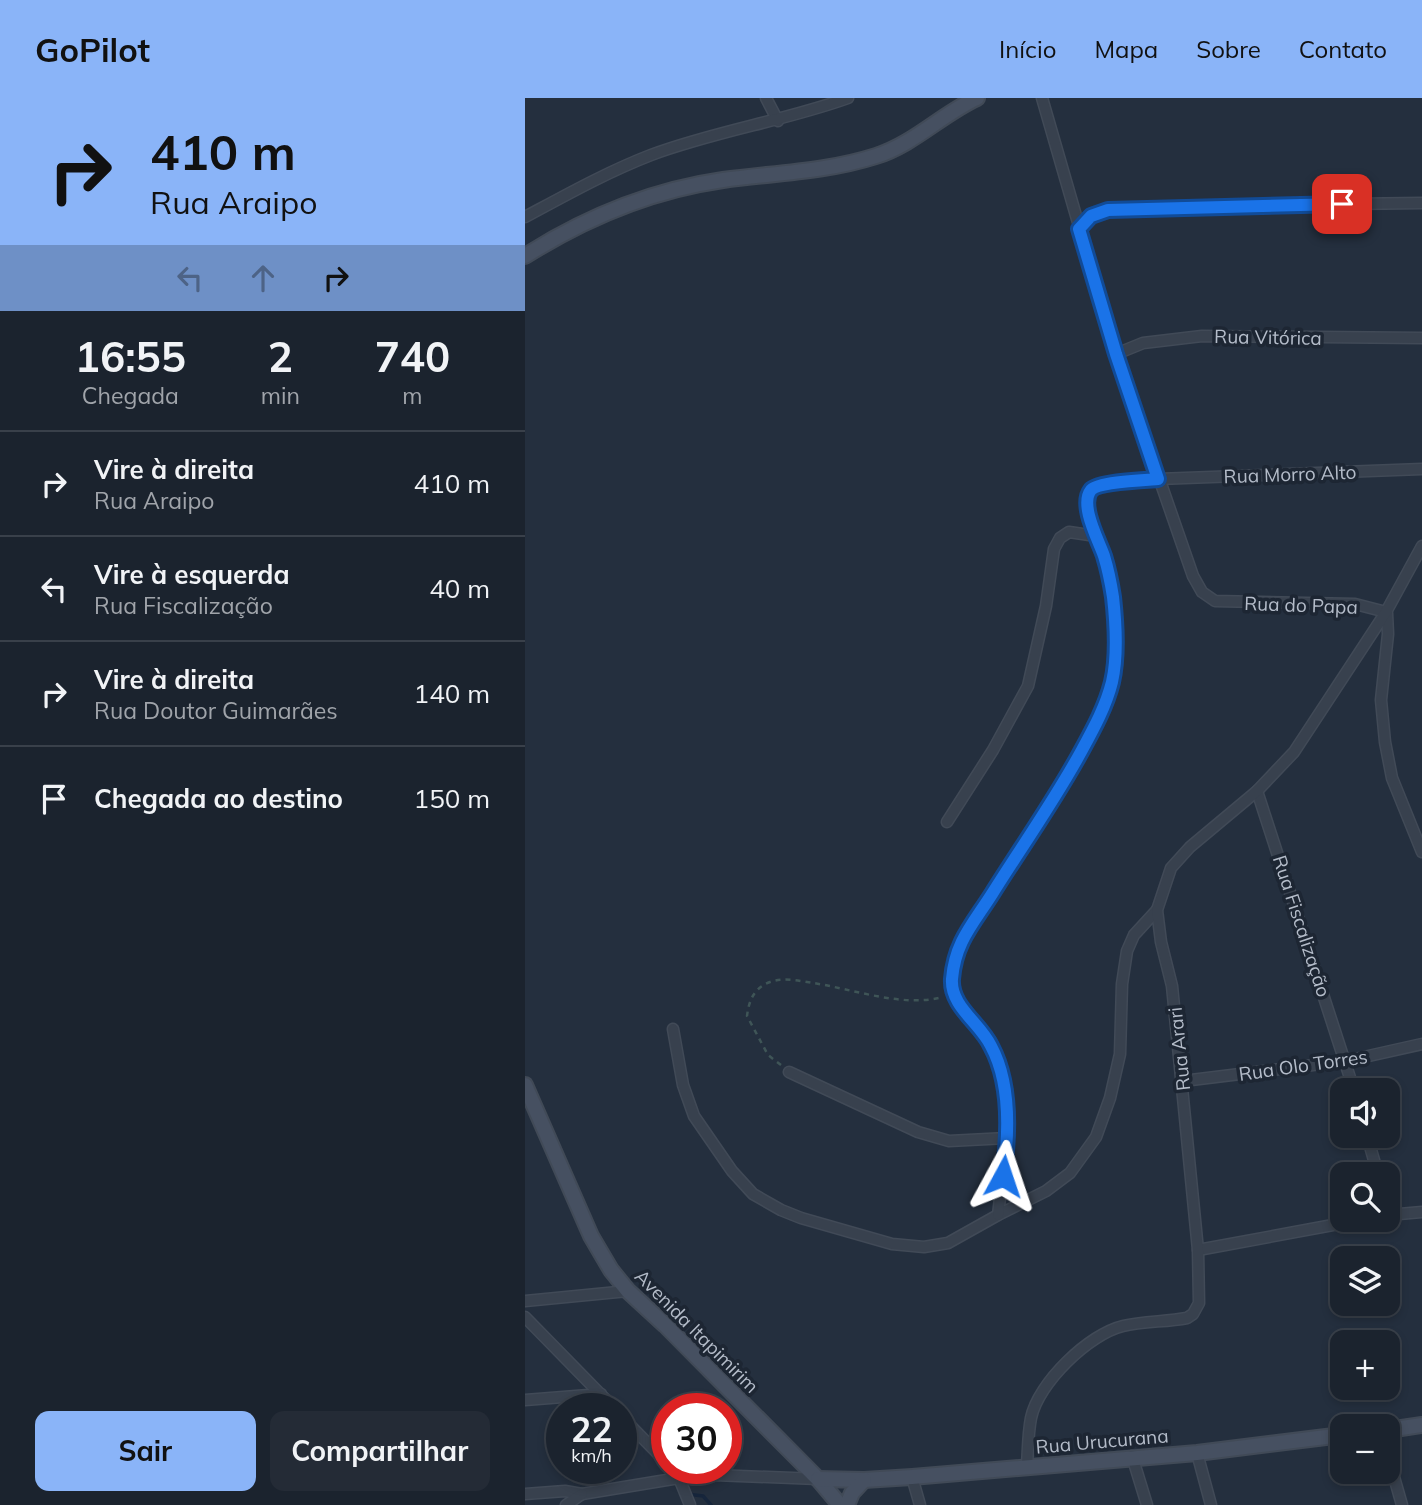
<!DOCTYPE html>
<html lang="pt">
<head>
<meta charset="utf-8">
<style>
  :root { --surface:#1b232e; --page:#242b36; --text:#f1f3f6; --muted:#a0a4aa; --line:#39404a; --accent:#8ab4f8 }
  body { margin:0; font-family:Mulish,sans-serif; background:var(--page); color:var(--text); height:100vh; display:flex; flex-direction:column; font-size:26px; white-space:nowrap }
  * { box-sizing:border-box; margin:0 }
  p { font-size:23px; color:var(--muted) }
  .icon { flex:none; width:38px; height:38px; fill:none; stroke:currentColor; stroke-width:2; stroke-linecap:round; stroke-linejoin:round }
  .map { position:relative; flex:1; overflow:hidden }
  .panel { display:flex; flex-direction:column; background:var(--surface); width:525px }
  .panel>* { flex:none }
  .top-card { background:#8ab4f8; color:#111; overflow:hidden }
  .controls { position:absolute; left:805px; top:980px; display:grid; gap:14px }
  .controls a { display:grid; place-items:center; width:70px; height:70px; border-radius:14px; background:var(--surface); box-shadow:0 4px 10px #0003,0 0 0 2px var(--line); font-size:35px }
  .speed { position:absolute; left:21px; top:1295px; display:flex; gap:14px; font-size:35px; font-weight:700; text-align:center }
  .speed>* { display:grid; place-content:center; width:91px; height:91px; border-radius:50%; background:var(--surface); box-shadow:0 4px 10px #0003,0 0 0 2px var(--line); line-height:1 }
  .speed small { font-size:18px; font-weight:400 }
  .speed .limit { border:10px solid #d22; background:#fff; color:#111 }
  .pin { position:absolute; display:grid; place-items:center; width:60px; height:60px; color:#fff; margin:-30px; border-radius:14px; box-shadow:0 4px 10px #0006 }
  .me { position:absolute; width:77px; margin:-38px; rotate:5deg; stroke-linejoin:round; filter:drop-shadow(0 0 5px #0008) }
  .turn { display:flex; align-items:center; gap:24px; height:147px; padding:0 35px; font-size:32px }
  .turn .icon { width:91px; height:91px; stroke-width:2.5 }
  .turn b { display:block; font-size:49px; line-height:60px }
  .lanes { display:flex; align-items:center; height:66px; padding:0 35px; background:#0003; justify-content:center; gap:35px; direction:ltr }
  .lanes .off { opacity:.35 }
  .eta { display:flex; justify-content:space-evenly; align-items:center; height:119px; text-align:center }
  .eta b { font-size:42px; font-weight:700; line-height:49px }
  .cta { display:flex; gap:14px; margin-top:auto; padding:14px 35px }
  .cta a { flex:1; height:80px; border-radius:14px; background:var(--accent); color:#111; font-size:28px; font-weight:700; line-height:80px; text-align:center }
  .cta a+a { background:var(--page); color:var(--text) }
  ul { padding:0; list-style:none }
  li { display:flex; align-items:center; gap:21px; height:105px; padding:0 35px; border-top:2px solid var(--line) }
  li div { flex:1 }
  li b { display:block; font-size:26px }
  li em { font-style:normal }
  header { display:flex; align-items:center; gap:42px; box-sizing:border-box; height:98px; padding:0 35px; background:var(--accent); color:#111 }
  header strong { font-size:33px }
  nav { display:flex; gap:38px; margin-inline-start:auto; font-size:24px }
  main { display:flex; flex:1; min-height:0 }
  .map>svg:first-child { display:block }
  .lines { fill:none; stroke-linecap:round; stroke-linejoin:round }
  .stream { stroke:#17263c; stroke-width:3.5 }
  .street-casing { stroke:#414a57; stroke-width:13 }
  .secondary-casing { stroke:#414a57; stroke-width:18 }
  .path { stroke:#3f5557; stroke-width:2.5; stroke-dasharray:5 5; stroke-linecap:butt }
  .street { stroke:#38414e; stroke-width:10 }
  .secondary { stroke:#465061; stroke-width:14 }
  .route-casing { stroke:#114b97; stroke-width:18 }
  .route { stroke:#1a73e8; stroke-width:12 }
  .labels { text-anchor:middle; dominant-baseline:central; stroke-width:7; stroke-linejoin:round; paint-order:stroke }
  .street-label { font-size:19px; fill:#b4bcc9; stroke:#1d2633 }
</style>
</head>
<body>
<header>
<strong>GoPilot</strong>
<nav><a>Início</a><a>Mapa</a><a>Sobre</a><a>Contato</a></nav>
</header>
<main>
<section class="panel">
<div class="top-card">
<div class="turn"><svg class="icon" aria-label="right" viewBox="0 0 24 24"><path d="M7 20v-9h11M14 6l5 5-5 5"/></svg><div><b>410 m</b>Rua Araipo</div></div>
<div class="lanes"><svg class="icon off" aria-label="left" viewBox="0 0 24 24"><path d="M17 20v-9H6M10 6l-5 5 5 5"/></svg><svg class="icon off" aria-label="ahead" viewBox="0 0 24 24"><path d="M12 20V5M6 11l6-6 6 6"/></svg><svg class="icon" aria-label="right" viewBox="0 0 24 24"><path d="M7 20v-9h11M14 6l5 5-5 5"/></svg></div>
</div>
<div class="eta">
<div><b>16:55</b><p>Chegada</p></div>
<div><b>2</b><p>min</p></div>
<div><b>740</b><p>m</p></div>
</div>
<ul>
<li><svg class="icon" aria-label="right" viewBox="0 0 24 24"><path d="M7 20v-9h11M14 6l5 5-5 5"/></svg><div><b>Vire à direita</b><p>Rua Araipo</p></div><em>410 m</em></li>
<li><svg class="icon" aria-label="left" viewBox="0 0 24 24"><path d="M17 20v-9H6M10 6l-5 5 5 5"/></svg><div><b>Vire à esquerda</b><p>Rua Fiscalização</p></div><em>40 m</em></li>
<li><svg class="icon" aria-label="right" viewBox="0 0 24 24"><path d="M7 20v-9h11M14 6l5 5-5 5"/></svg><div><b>Vire à direita</b><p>Rua Doutor Guimarães</p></div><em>140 m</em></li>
<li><svg class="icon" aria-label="arrive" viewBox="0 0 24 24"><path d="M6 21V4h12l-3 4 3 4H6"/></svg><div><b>Chegada ao destino</b></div><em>150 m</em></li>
</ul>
<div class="cta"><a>Sair</a><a>Compartilhar</a></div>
</section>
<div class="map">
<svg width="897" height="1407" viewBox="0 0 897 1407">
  <rect width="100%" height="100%" fill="#242f3e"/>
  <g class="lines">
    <path class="stream" d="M162,1396L178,1398L186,1407"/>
    <defs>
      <g id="street">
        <path d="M241,0L253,23"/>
        <path d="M517,0L591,256L668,478L677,494L690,503L830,506L861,514"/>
        <path d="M0,119C41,97 82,74 126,57C190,33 259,23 323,0"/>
        <path d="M554,131L566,119L583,112L681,108L897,105"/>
        <path d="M591,256L618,245L677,238L897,240"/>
        <path d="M862,515L863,536L856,602L860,644L867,680L897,754"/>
        <path d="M732,693L829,992"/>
        <path d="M422,724L468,652L503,588L521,508L529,451L535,440L544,434L571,438"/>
        <path d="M148,931L158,987L169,1018L207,1073L228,1096L256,1112L276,1120L367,1146L399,1149L423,1145L473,1117L521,1093L545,1075L571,1039L585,1000L595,956L597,886L602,853L609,837L632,812"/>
        <path d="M264,974L393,1034L424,1043L482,1040"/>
        <path d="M658,983L821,963L897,946"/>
        <path d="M842,1038L853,1076"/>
        <path d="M473,1117L482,1040L481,1004L476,972L466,947L428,896L427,882L434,846L533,696L573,622L587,584L591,547L588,498L579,457L566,423L562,405L566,392L572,388L633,381L897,371"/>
        <path d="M863,1117L897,1114"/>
        <path d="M673,1152L835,1122"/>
        <path d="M0,1203L103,1193"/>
        <path d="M0,1219L90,1311"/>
        <path d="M0,1302L76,1296"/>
        <path d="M96,1318L142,1365"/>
        <path d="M672,1355L686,1407"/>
        <path d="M607,1358L622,1407"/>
        <path d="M863,1358L877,1407"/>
        <path d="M502,1368C503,1352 503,1335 506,1320C513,1285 564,1236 598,1228C618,1223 641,1224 662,1220L668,1216L674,1205L673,1152L647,888L636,844L632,812L646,770L665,749L732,693L769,654L861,514L897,448"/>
        <path d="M146,1370L154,1380L165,1407"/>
        <path d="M387,1379L395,1407"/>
        <path d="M0,1396L40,1393L57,1396L154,1380L189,1377L293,1381"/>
        <path d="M41,1407L57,1396"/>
      </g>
      <g id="secondary">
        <path d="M0,158C60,120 128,92 198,82C250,75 301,74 351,58C389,46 417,16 452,0"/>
        <path d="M0,987L66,1138L86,1172L103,1193L140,1227L293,1381L315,1407"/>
        <path d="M863,1332L897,1327"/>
        <path d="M293,1381L339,1382L387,1379L672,1355L817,1337"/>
        <path d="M322,1407L327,1395L339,1382"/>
      </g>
    </defs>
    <use href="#street" class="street-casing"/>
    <use href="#secondary" class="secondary-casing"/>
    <path class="path" d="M256,967L243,957L222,918C224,902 229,890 245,884C258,879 275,883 288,885C328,891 378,910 418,899"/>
    <use href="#street" class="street"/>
    <use href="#secondary" class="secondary"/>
  </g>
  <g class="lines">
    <defs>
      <path id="route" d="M478,1078C484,1037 486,985 466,948C455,925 425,908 427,881C430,844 448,826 467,796C497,748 530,702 557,652C569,630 581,608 587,584C593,558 591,526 588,499C586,486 583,471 579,458C574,443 554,407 566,392C573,384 620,382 633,381L591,256L554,131L566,118L583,112L817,106"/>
    </defs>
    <use href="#route" class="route-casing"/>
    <use href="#route" class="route"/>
  </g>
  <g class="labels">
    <g class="street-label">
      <text transform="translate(743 239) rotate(1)">Rua Vitórica</text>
      <text transform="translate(765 376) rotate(-2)">Rua Morro Alto</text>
      <text transform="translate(776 507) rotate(2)">Rua do Papa</text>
      <text transform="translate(777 828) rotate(72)">Rua Fiscalização</text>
      <text transform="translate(654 951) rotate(-96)">Rua Arari</text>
      <text transform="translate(778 967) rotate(-8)">Rua Olo Torres</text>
      <text transform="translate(172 1233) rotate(45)">Avenida Itapimirim</text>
      <text transform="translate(577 1343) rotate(-5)">Rua Urucurana</text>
    </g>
  </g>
</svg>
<div class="controls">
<a><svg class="icon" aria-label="sound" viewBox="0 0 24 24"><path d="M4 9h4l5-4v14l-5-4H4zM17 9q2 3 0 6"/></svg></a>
<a><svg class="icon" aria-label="search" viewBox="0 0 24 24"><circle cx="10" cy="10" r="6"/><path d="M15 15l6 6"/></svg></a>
<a><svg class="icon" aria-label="layers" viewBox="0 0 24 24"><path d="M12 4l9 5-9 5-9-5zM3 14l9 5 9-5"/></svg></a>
<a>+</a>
<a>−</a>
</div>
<div class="speed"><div>22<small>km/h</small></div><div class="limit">30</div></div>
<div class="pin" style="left:817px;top:106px;background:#d93025"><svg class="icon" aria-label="arrive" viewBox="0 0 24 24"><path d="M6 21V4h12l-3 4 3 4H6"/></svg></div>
<svg class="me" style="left:478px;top:1078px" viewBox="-20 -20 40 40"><path d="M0-17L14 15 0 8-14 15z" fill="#1a73e8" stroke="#fff" stroke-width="4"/></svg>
</div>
</main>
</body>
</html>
